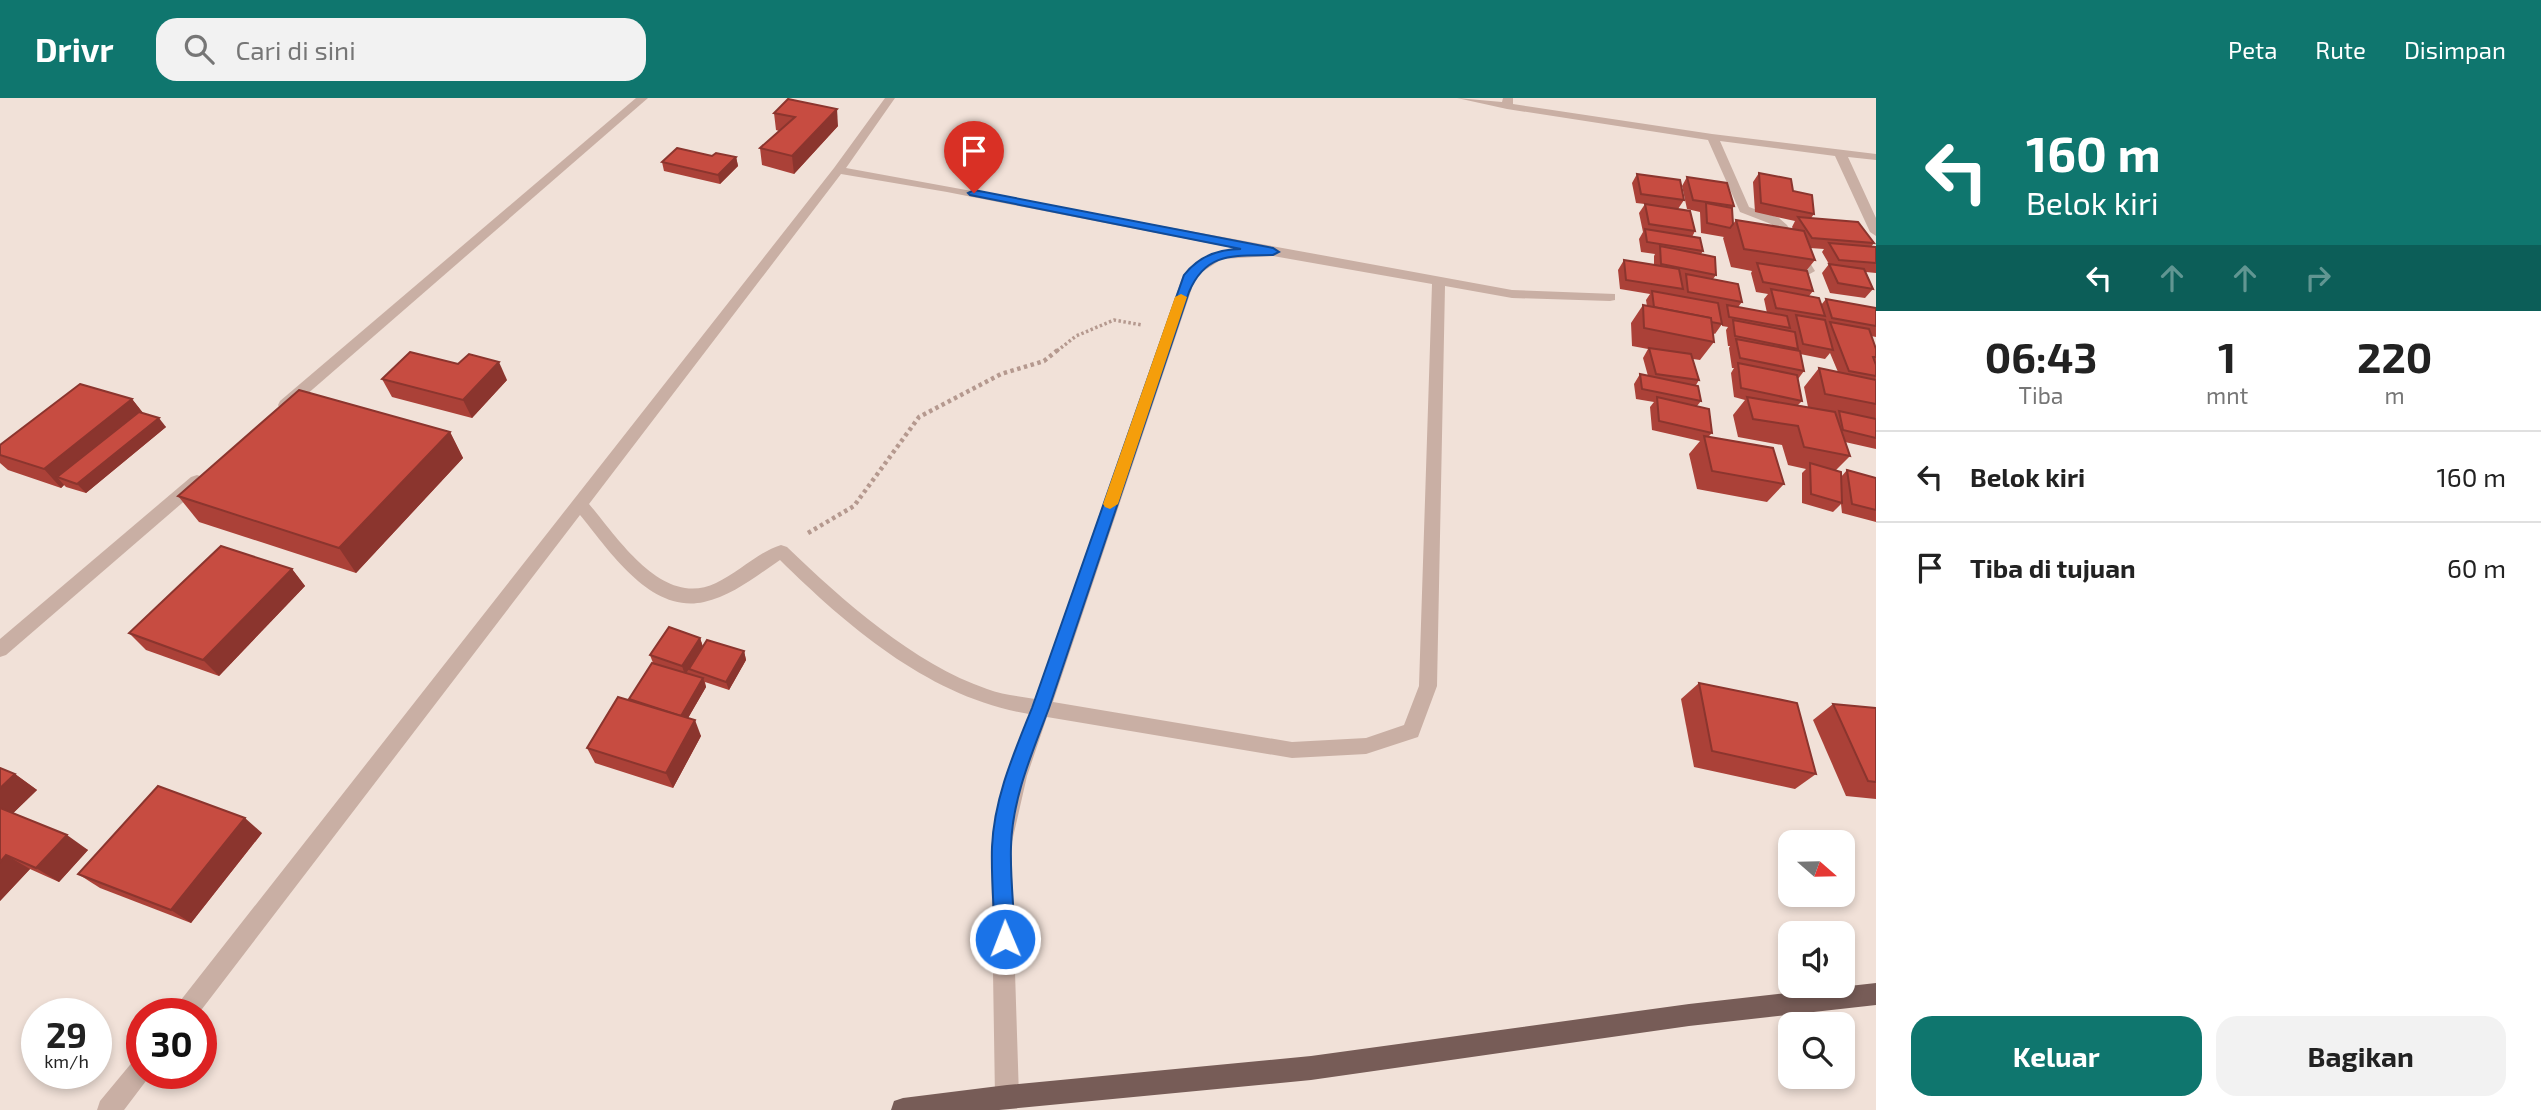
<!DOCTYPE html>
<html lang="id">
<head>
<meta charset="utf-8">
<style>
  :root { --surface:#fff; --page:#f2f2f2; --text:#222; --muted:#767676; --line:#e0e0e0; --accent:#0f766e }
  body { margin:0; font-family:"Exo 2",sans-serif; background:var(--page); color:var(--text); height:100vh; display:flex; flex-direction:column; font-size:26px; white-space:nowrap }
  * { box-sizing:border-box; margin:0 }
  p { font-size:23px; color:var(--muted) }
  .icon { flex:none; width:38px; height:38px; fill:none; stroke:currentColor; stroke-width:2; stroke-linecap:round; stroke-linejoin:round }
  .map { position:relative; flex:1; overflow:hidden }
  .drawer { display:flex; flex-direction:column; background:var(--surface); width:665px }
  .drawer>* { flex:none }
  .top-card { background:#0f766e; color:#fff; overflow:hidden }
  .needle { width:46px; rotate:110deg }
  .buttons { position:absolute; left:1778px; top:732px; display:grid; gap:14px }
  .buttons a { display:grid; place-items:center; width:77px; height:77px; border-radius:14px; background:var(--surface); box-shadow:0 4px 10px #0003; font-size:35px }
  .speed { position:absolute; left:21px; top:900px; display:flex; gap:14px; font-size:35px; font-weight:700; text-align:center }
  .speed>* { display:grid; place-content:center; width:91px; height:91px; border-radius:50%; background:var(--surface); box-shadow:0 4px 10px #0003; line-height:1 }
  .speed small { font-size:18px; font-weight:400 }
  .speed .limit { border:10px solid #d22; background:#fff; color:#111 }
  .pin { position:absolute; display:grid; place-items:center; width:60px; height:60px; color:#fff; margin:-72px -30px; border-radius:50% 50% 50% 0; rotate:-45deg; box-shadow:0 0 7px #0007 }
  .pin .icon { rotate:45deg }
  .me { position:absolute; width:77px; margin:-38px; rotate:359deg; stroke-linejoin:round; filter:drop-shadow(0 0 5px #0008) }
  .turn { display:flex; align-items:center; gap:24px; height:147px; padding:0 35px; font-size:32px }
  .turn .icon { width:91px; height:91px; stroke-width:2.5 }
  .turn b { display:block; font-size:49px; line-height:60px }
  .lanes { display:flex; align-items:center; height:66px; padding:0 35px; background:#0003; justify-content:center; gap:35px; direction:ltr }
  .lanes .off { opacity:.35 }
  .eta { display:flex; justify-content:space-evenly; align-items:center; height:119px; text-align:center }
  .eta b { font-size:42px; font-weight:700; line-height:49px }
  .cta { display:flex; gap:14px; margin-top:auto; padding:14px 35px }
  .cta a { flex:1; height:80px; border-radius:21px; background:var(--accent); color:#fff; font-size:28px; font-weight:700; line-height:80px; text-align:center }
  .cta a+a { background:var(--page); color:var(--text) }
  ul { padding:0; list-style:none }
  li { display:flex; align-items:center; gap:21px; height:91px; padding:0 35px; border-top:2px solid var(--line) }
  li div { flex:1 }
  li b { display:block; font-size:26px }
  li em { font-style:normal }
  header { display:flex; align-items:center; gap:42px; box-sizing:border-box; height:98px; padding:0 35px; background:var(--accent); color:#fff }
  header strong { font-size:33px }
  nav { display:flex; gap:38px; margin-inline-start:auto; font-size:24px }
  .search { width:490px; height:63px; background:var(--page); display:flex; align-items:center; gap:18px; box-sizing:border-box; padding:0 24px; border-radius:21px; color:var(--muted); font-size:26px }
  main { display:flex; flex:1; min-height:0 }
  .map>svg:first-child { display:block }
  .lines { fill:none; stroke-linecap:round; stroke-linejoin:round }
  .path-far1 { stroke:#b5998f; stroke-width:3.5; stroke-dasharray:2.5 2.5; stroke-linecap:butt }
  .path { stroke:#b5998f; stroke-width:4.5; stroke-dasharray:3.5 3.5; stroke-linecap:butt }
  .minor { fill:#c9afa4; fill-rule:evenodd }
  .major { fill:#775c57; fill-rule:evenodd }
  .wall { fill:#ab4138; fill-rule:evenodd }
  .shaded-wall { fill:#8b352e }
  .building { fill:#c74c41; stroke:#8b352e; stroke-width:2 }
  .route { fill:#1a73e8; stroke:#114b97; stroke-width:2 }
  .slow { fill:#f59e0b }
</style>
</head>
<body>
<header>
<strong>Drivr</strong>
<div class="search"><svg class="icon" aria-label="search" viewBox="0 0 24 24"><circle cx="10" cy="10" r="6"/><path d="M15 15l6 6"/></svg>Cari di sini</div>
<nav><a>Peta</a><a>Rute</a><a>Disimpan</a></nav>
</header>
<main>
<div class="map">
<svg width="1876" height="1012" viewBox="0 0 1876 1012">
  <rect width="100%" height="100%" fill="#f1e1d8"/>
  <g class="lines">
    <path class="path-far1" d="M1057,253L1076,238L1114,222L1142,227"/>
    <path class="path" d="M808,435L854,408L919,319L1001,276L1044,263L1059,251"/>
    <g class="minor">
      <path d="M636,0H648L290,311H280L278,307L280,303Z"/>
      <path d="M885,0H895L846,70L1512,192L1615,196V202L1610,203L1512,200L1445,188L1437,588L1418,639L1366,656L1292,660L1047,619L1027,678L1011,748L1019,999L1015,1007L1007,1011L999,1007L995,999L991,748L1007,678L1029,616C931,600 849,530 780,462C756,478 732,498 704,504C650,516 609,452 580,417L199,915H174L177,907L834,70ZM841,76L947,94L1238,151L1203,160L1183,177L1035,601C1019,598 1002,597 987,591C914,566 842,502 787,449L781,447C758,454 738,475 716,485C663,511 618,440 589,406ZM1273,158L1432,186L1419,588L1404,627L1366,640L1292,644L1053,604L1196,178L1222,161Z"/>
      <path d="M1457,0L1502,4L1503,0H1513V6L1712,36L1876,56V62L1848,59L1876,120V138L1870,134L1835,58L1720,43L1749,109L1779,120L1787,127L1815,173L1808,177L1801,173L1778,132L1771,126L1740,114L1708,42L1507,11Z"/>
      <path d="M197,377L203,379L205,383L203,387L6,557L0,559V541L191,379Z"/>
      <path d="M142,958V975H152L124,1012H97L100,1003L134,962Z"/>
    </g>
    <path class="major" d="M1876,885V907L1689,928L1311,982L999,1012H891L894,1003L903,1000L1007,987L1311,958L1689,906Z"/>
  </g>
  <g class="wall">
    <path d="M774,15L838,28L794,76L762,67L760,50L779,33L776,32Z"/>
    <path d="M712,58L736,59L738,68L720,86L664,73L662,64Z"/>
    <path d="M1759,75L1793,93L1814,116L1811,120L1874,145L1871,149H1876V175L1866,174L1873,191L1865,200L1830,195L1822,175L1829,166L1822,154L1824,151L1810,150L1815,162L1806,173L1813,193L1809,198L1821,207L1826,201L1876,210V239L1871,238L1876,251V351L1845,344L1850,358L1835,373L1841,379L1847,372L1876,380V424L1842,415L1841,406L1833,414L1802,405V375L1806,371L1788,367L1782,347L1738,339L1733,317L1745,302L1734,299L1731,275L1734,270H1732L1729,250L1730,248H1728L1726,232L1728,229L1722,228V226L1715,236L1713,235L1714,244L1700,262L1693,261L1699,282L1696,287L1701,303L1697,308L1712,335L1708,339L1784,386L1767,404L1697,391L1689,356L1700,343L1652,332L1650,309L1654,304L1636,301L1634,286L1640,276L1648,278L1643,260L1648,251L1632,248L1631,225L1643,207L1647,208L1646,202L1650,196L1620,191L1618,172L1624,162L1654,167V158L1655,156L1641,154L1639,141L1643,134L1639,115L1645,106L1636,105L1632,85L1637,76L1684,102L1678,111L1695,133L1692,139L1703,153L1701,156L1716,177L1713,181L1742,204L1738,209L1767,215L1764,201L1768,196L1756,194L1751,175L1752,173L1731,169L1723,140L1724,139L1701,135L1700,114L1687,111L1682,88L1687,79L1734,108L1732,112L1733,126L1736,122L1793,131L1792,129L1795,123L1755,114L1753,84ZM1830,255L1838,274L1819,270L1804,289L1808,309L1798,307L1802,303L1798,281L1804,273L1800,256L1825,261Z"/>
    <path d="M382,281L507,282L472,320L392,299Z"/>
    <path d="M132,301L143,315L166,329L86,395L66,389L64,387L61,390L8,372L0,365V347Z"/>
    <path d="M450,334L463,360L356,475L199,424L178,398Z"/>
    <path d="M292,471L305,488L219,578L146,552L129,535Z"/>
    <path d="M700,540L703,549L744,553L746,562L729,592L705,584L706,589L688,620L701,638L673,690L595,665L587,650L630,602L653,565L650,557Z"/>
    <path d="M1699,585L1816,676L1795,691L1694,669L1681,601Z"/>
    <path d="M1833,606L1876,610V701L1846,698L1813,622Z"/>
    <path d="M15,676L37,692L13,715L88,752L59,784L30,771L0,803Z"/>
    <path d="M262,735L191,825L100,790L78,776Z"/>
  </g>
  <g class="shaded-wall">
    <path d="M837,11L838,28L794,76L792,58Z"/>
    <path d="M736,59L738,68L720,86L718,77Z"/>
    <path d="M499,264L507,282L472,320L463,302Z"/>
    <path d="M132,301L147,320L57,379L64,387L61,390L44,371Z"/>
    <path d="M159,320L166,329L86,395L77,386Z"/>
    <path d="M450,334L463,360L356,475L339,450Z"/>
    <path d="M292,471L305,488L219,578L203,562Z"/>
    <path d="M700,540L703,549L685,577L682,568Z"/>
    <path d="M744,553L746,562L729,592L726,584Z"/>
    <path d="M703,580L706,589L684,627L681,618Z"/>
    <path d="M695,622L701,638L673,690L666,675Z"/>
    <path d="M15,676L37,692L0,728V690Z"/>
    <path d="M245,720L262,735L191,825L171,812Z"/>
    <path d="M67,737L88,752L59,784L36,770Z"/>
    <path d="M6,757L30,771L0,803V764Z"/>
  </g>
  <g class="building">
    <path d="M788,1L837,11L792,58L760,50L795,19L774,15Z"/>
    <path d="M677,50L712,58L716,55L736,59L718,77L662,64Z"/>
    <path d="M1759,75L1791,81L1793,93L1812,97L1814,116L1761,105Z"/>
    <path d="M1637,76L1680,82L1684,102L1641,96Z"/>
    <path d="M1687,79L1727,85L1734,108L1693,102Z"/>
    <path d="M1706,105L1732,110L1733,126L1730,130L1707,125Z"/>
    <path d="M1645,106L1690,113L1695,133L1649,126Z"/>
    <path d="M1798,119L1858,124L1874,145L1812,140Z"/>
    <path d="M1736,122L1804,133L1815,162L1744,151Z"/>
    <path d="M1645,131L1700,140L1703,153L1647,144Z"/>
    <path d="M1829,145L1876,149V165L1839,162Z"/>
    <path d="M1660,148L1715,159L1716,177L1661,166Z"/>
    <path d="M1624,162L1679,171L1683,191L1626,182Z"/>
    <path d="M1757,165L1807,173L1813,193L1763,184Z"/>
    <path d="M1829,166L1864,171L1873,191L1838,185Z"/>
    <path d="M1686,176L1738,186L1742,204L1688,194Z"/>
    <path d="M1771,191L1819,200L1825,218L1776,210Z"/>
    <path d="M1652,193L1718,205L1722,226L1711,224V220L1654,209Z"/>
    <path d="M1826,201L1876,210V228L1832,220Z"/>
    <path d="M1643,207L1711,220L1714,244L1644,230Z"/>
    <path d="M1727,207L1787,218L1790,230L1729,219Z"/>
    <path d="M1796,217L1825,222L1833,252L1803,246Z"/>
    <path d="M1733,222L1795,234L1798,251L1735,238Z"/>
    <path d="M1830,224L1869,231L1876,251V259H1873L1876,267V278L1849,273Z"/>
    <path d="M1736,241L1800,253L1804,273L1740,260Z"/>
    <path d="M1649,250L1691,256L1699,282L1656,276Z"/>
    <path d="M410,254L458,266L469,256L499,264L463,302L382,281Z"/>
    <path d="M1738,265L1797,277L1802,303L1741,290Z"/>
    <path d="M1819,270L1876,282V306L1825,296Z"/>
    <path d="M1640,276L1698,288L1701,303L1642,291Z"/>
    <path d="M80,286L132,301L44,371L0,357V347Z"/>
    <path d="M299,292L450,334L339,450L178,398Z"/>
    <path d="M1657,299L1709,311L1712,335L1659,323Z"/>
    <path d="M1747,299L1835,314L1850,358L1804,349L1798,328L1753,321Z"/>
    <path d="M1839,313L1876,321V340L1843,332Z"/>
    <path d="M139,314L159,320L77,386L57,379Z"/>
    <path d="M1704,338L1773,350L1784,386L1712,373Z"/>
    <path d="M1810,365L1841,374L1842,405L1811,396Z"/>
    <path d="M1847,372L1876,380V412L1852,406Z"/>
    <path d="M221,448L292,471L203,562L129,535Z"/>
    <path d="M669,529L700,540L682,568L650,557Z"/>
    <path d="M707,542L744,553L726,584L689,571Z"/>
    <path d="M652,565L703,580L681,618L629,601Z"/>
    <path d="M1699,585L1797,605L1816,676L1712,653Z"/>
    <path d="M618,599L695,622L666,675L587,650Z"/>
    <path d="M1833,606L1876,610V684L1868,683Z"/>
    <path d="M0,670L15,676L0,690Z"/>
    <path d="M158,688L245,720L171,812L78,776Z"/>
    <path d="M0,710L67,737L36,770L6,757L0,764Z"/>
  </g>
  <path class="route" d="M974,92L1273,150L1279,154L1273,157C1235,158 1206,153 1189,194L1049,610C1032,655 1012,701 1011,749C1010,779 1014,810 1015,841L1012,847L1005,850L998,847L995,841C994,810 991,779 992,749C994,700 1014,655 1032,610L1184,177C1198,159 1218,151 1241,151L970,97L968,95Z"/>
  <path class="slow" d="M1181,196L1187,199L1118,406L1110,411L1105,409L1103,406L1175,199Z"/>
</svg>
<div class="buttons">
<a><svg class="needle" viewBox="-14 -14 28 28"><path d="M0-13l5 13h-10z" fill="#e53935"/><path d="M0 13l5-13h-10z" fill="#767676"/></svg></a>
<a><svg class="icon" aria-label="sound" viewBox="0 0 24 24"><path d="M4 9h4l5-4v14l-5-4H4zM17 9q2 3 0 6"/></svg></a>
<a><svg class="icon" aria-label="search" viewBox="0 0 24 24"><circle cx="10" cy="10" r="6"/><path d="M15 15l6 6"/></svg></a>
</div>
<div class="speed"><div>29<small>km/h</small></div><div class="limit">30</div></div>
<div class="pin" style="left:974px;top:95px;background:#d93025"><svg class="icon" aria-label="arrive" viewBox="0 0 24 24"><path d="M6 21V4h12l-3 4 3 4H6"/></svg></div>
<svg class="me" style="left:1005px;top:841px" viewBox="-20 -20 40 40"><circle r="17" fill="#1a73e8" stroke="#fff" stroke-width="3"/><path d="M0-11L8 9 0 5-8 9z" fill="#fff"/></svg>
</div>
<section class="drawer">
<div class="top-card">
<div class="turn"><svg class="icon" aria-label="left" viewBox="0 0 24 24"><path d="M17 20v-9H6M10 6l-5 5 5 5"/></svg><div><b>160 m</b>Belok kiri</div></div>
<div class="lanes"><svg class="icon" aria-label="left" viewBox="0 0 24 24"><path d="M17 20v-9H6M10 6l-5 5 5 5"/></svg><svg class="icon off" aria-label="ahead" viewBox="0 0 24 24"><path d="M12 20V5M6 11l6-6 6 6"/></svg><svg class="icon off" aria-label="ahead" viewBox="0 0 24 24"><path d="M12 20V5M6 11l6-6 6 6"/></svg><svg class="icon off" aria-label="right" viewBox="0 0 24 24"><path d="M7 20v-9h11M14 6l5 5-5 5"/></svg></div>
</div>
<div class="eta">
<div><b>06:43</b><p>Tiba</p></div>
<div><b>1</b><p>mnt</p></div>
<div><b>220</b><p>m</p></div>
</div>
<ul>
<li><svg class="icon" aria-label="left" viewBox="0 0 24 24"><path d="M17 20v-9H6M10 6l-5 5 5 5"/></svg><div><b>Belok kiri</b></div><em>160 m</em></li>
<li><svg class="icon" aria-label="arrive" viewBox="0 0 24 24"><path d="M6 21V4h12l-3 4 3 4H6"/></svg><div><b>Tiba di tujuan</b></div><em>60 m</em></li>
</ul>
<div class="cta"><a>Keluar</a><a>Bagikan</a></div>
</section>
</main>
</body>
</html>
